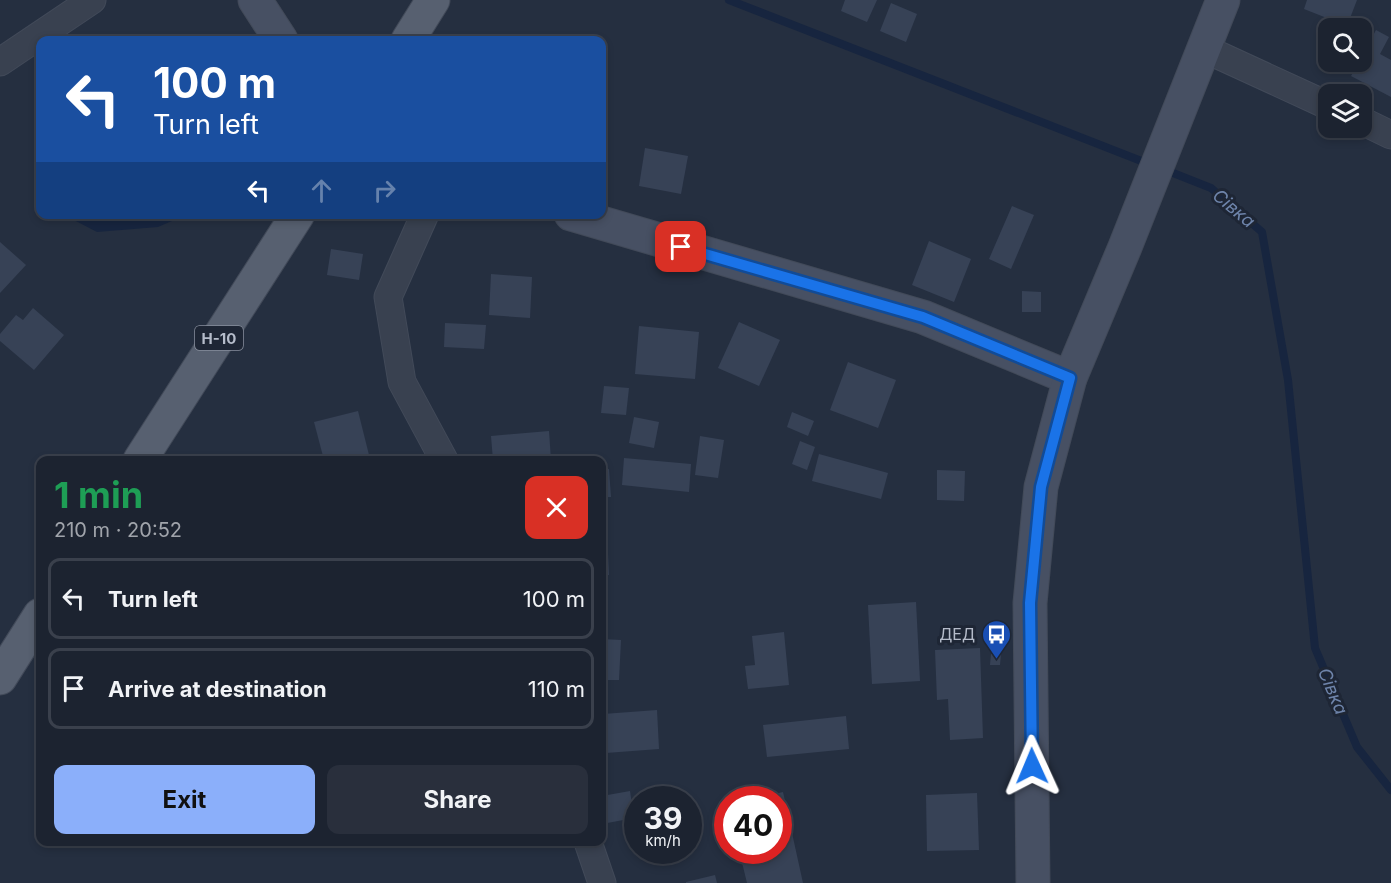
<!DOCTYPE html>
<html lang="en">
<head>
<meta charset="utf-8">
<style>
  :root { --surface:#1c2330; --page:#292f3c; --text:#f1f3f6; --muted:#a0a4ab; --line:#3a404c; --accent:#8baffa }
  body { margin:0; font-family:Inter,sans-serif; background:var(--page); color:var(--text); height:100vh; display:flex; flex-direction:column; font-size:22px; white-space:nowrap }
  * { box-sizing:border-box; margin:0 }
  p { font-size:20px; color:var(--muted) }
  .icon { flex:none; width:33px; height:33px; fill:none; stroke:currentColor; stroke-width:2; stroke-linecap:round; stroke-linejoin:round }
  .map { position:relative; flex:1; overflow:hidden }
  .details { position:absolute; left:36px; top:456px; width:570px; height:390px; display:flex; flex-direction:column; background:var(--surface); border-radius:12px; box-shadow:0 3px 9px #0003,0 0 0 2px var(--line) }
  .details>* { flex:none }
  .hud { position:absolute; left:36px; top:36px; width:570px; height:183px; border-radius:12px; box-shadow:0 3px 9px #0003,0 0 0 2px var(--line); background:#1a4fa0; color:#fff; overflow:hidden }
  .controls { position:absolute; left:1318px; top:18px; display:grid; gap:12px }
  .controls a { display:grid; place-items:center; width:54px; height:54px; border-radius:12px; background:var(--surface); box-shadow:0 3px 9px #0003,0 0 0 2px var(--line); font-size:30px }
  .speed { position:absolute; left:624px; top:786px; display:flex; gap:12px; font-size:30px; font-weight:700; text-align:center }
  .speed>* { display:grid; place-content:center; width:78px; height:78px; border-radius:50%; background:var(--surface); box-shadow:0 3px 9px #0003,0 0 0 2px var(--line); line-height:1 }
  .speed small { font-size:15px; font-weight:400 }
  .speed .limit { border:9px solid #d22; background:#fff; color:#111 }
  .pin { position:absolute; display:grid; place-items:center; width:51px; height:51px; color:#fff; margin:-26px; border-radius:12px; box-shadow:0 3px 9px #0006 }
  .me { position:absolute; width:66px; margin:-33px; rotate:359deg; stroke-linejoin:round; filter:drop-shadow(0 0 4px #0008) }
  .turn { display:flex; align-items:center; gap:21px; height:126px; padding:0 18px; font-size:27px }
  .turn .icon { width:78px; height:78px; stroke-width:2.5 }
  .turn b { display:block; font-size:42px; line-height:51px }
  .lanes { display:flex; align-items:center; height:57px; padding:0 18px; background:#0003; justify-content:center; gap:30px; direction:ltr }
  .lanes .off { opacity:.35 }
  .round { display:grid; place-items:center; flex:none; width:63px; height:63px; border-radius:12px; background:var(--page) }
  .summary { display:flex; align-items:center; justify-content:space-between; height:102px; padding:0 18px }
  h1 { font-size:36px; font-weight:700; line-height:45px; color:#1e9e55 }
  .cta { display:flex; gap:12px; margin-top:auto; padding:12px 18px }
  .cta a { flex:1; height:69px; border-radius:12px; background:var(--accent); color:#111; font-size:24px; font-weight:700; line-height:69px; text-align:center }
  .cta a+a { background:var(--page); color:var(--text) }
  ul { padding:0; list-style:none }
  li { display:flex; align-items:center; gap:18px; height:81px; margin:0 12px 9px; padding:0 6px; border:3px solid var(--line); border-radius:12px }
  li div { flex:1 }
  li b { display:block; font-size:22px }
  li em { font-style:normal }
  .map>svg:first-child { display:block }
  .water { fill:#17253f }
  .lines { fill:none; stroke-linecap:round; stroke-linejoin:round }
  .stream { stroke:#17253f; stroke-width:8 }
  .building { fill:#374256 }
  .street-casing { stroke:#424a59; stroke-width:29 }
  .secondary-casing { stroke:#424a59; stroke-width:35 }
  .primary-casing { stroke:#424a59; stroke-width:35 }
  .street { stroke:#394150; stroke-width:27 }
  .secondary { stroke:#475063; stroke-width:33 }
  .primary { stroke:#576070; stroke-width:33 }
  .route-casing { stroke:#114b97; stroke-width:15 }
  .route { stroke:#1a73e8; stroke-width:10 }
  .labels { text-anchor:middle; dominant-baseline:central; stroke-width:6; stroke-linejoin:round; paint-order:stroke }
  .shield { fill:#1e2635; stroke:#888f9d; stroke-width:1.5 }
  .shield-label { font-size:15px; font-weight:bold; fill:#b5bcca }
  .poi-label { font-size:16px; fill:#b5bcca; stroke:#1e2635; text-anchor:end }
  .water-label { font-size:18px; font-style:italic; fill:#6e84aa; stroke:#1e2635 }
</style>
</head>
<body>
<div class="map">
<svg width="1391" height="883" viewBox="0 0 1391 883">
  <rect width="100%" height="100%" fill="#252f40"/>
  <path class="water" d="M68,215H177L172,221L158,227L97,232L70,218Z"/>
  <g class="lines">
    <g class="stream">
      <path d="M729,0L1149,164"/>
      <path d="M1163,169L1211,188L1262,232L1288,380L1315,648L1357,747L1391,790"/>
    </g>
  </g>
  <g class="building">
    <path d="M845,0H877L867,22L841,11Z"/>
    <path d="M1307,0H1357L1347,26L1304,9Z"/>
    <path d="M891,3L917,14L906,42L880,31Z"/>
    <path d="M1376,30L1389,37L1380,54L1391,60V97L1351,76L1359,62H1362V56Z"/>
    <path d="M645,148L688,156L681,194L639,186Z"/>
    <path d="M1012,206L1034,215L1011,269L989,259Z"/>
    <path d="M929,241L971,259L954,302L912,285Z"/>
    <path d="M0,242L26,265L0,293Z"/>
    <path d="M331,249L363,254L359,280L327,275Z"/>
    <path d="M491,274L532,277L530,318L489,315Z"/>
    <path d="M1022,291L1041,292V312H1022Z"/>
    <path d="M33,308L64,335L34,370L0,341V334L16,315L23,320Z"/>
    <path d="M739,322L780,340L759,386L718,368Z"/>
    <path d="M445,323L486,325L484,349L444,347Z"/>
    <path d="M639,326L699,332L695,379L635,374Z"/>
    <path d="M848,362L896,380L878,428L830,410Z"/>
    <path d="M604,386L629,388L626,415L601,413Z"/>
    <path d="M358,411L369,455L346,460H324L314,422Z"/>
    <path d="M792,412L814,421L808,436L787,427Z"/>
    <path d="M634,417L659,422L654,448L629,443Z"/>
    <path d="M549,431L551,460H493L491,436Z"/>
    <path d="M700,436L724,440L718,478L695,475Z"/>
    <path d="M800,441L815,447L807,470L792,464Z"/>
    <path d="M819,454L888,473L881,499L812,481Z"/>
    <path d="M624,458L691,464L689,492L622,485Z"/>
    <path d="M609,469L611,497H602V470Z"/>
    <path d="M937,470L965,471L964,501L937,500Z"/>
    <path d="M608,554L609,575H602V555Z"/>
    <path d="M602,581H604L607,608H602Z"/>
    <path d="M916,602L920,681L872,684L868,605Z"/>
    <path d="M784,632L789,685L748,689L745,666L755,665L752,636Z"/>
    <path d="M602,639L621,640L619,680H602Z"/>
    <path d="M980,648L983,738L950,740L948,699L937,700L935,650Z"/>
    <path d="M991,654H1001L1000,665H990Z"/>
    <path d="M657,710L659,749L606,753L603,714Z"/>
    <path d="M846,716L849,749L767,757L763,725Z"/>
    <path d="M630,791L634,818L602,824V796Z"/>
    <path d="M783,792L803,883H747L739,850H778V800L753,799Z"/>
    <path d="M977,793L979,850L927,851L926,795Z"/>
    <path d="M715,875L717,883H686V882Z"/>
  </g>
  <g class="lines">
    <defs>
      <g id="street">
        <path d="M1203,48L1329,106"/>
        <path d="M0,62L92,0"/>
        <path d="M1362,121L1391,135"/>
        <path d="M425,214L388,297L402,382L444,460"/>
        <path d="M588,842L602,883"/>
      </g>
      <g id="secondary">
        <path d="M255,0L281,40"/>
        <path d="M571,214L923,317L1070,378"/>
        <path d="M1033,883L1030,603L1041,487L1070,378L1125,247L1223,0"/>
      </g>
      <g id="primary">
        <path d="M408,40L433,0"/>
        <path d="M140,460L298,214"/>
        <path d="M0,678L40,615"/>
      </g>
    </defs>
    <use href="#street" class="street-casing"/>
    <use href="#secondary" class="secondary-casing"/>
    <use href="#primary" class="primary-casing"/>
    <use href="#street" class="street"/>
    <use href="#secondary" class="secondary"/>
    <use href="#primary" class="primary"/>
  </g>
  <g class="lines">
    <defs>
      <path id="route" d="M681,247L923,317L1070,378L1041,487L1030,603L1032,766"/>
    </defs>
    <use href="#route" class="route-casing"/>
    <use href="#route" class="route"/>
  </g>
  <defs>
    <symbol id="bus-pin" viewBox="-11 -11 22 30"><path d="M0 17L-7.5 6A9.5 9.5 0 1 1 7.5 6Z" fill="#1a4fb4" stroke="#1e2635"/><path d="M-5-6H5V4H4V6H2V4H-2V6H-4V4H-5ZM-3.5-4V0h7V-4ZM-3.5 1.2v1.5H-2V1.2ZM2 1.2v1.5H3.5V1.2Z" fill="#fff"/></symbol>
  </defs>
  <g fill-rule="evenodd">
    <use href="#bus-pin" x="980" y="618" width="33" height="45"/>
  </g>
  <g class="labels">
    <rect class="shield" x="195" y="326" width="48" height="24" rx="4.5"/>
    <g class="shield-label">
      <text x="219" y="338">Н-10</text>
    </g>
    <g class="poi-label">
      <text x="975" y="634">ДЕД</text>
    </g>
    <g class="water-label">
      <text transform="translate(1234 208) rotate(40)">Сівка</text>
      <text transform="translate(1333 691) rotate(67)">Сівка</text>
    </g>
  </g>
</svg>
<div class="controls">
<a><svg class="icon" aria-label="search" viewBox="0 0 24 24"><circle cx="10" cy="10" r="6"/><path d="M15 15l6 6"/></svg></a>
<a><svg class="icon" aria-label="layers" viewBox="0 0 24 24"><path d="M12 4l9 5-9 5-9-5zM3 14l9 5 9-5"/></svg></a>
</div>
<div class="speed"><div>39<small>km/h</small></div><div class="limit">40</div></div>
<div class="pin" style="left:681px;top:247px;background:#d93025"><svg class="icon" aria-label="arrive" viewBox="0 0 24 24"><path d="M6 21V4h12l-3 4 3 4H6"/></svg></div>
<svg class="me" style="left:1032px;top:766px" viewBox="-20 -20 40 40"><path d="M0-17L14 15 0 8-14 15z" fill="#1a73e8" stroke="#fff" stroke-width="4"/></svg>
<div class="hud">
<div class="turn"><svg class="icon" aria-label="left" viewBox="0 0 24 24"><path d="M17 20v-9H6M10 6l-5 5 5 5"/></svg><div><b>100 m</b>Turn left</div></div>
<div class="lanes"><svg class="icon" aria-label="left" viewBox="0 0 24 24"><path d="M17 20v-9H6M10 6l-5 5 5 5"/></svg><svg class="icon off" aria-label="ahead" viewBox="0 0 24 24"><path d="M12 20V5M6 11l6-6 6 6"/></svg><svg class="icon off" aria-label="right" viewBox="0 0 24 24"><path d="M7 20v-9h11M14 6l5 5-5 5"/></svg></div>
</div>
<section class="details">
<div class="summary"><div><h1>1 min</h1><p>210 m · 20:52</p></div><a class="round" style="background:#d93025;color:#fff"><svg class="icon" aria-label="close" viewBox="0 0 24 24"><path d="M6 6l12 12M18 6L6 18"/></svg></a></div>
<ul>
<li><svg class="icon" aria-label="left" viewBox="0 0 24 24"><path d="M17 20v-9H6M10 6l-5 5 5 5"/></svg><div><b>Turn left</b></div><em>100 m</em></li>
<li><svg class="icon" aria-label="arrive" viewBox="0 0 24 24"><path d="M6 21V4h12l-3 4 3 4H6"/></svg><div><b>Arrive at destination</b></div><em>110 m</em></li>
</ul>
<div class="cta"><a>Exit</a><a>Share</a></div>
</section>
</div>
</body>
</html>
